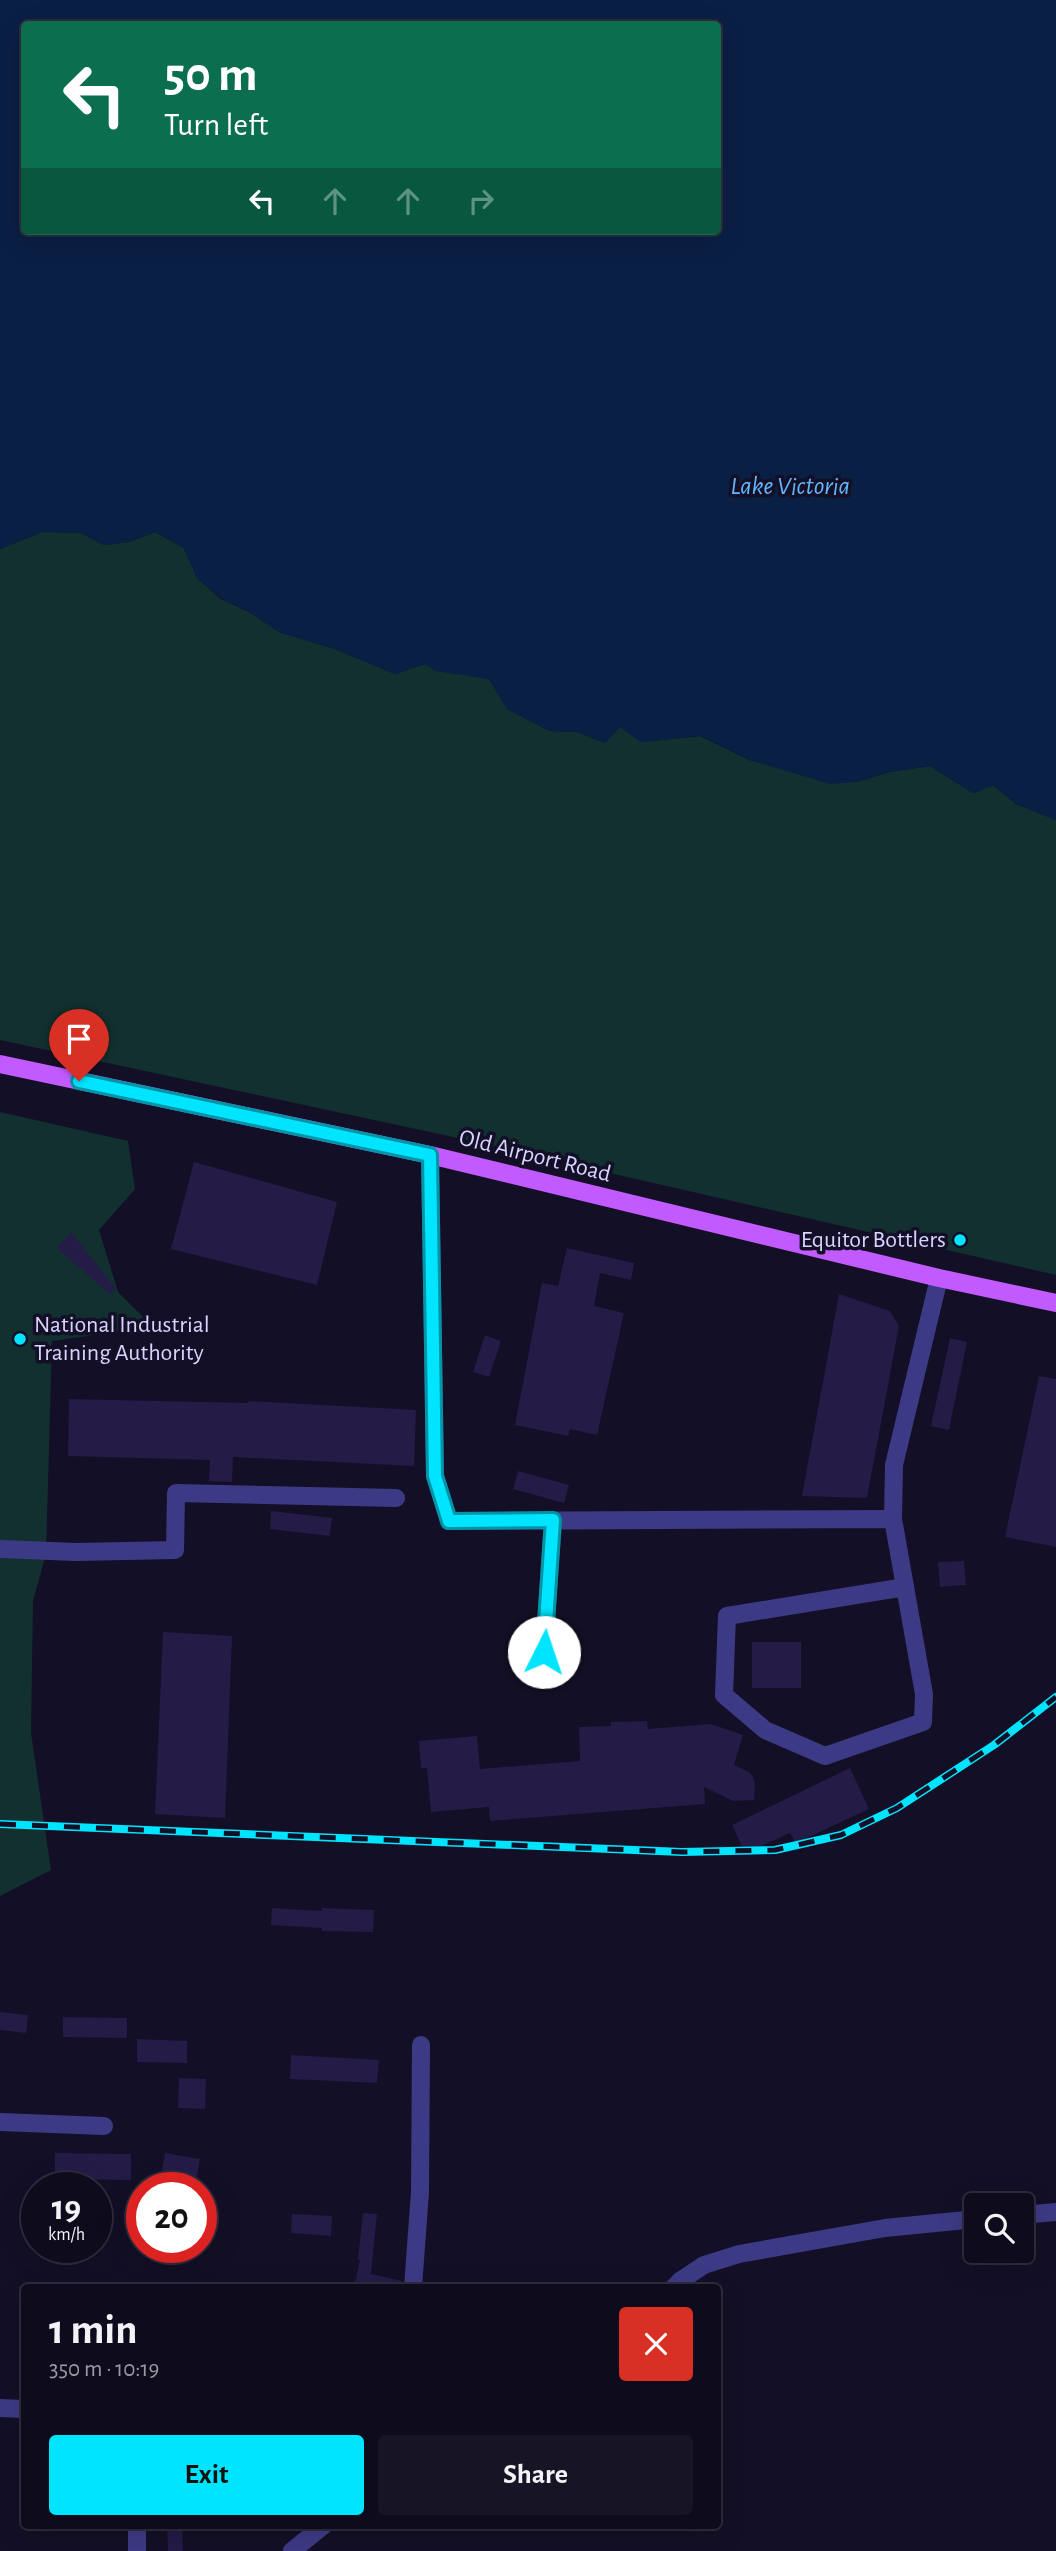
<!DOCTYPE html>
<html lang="en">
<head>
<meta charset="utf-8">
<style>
  :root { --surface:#0e0b1c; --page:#171425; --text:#f1f3f6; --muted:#9b9ba3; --line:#2e2b3b; --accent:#00e5ff }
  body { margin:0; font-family:"Alegreya Sans",sans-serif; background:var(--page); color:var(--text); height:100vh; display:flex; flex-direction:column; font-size:26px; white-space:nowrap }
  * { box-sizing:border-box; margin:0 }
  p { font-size:23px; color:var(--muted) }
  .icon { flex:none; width:38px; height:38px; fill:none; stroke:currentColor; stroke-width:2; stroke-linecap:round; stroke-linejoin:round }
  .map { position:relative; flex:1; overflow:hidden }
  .side { position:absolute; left:21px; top:2284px; width:700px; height:245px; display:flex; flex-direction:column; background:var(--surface); border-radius:7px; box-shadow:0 7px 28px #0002,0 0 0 2px var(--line) }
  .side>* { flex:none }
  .hud { position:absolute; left:21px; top:21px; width:700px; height:214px; border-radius:7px; box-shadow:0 7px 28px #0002,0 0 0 2px var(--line); background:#0b6e4f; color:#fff; overflow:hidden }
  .fabs { position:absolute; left:964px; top:2193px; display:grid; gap:14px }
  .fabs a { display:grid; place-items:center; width:70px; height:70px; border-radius:7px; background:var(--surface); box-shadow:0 7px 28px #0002,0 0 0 2px var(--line); font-size:35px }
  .speed { position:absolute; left:21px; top:2172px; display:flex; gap:14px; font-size:35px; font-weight:700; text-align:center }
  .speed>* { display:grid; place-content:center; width:91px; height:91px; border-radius:50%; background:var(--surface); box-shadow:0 7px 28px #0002,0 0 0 2px var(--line); line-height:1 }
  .speed small { font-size:18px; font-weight:400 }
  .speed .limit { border:10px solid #d22; background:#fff; color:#111 }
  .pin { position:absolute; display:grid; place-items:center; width:60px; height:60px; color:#fff; margin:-72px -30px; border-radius:50% 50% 50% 0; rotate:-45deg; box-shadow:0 0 7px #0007 }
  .pin .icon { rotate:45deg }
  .me { position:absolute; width:77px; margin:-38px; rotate:4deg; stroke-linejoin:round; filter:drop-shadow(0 0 5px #0008) }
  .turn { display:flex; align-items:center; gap:24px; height:147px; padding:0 28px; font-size:32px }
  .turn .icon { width:91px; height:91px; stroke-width:2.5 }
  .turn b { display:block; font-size:49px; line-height:60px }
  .lanes { display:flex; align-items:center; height:66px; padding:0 28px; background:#0003; justify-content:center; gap:35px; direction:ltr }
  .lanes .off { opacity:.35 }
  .round { display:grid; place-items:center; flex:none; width:74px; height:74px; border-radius:7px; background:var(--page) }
  .head { display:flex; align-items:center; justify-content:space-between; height:119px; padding:0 28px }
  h1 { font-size:42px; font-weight:600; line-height:52px }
  .button { display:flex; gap:14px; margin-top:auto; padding:14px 28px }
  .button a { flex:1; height:80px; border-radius:7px; background:var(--accent); color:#111; font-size:28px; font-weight:600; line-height:80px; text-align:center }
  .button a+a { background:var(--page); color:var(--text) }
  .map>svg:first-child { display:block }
  .green { fill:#12302f }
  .water { fill:#0a1f44; fill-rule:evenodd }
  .building { fill:#241b47 }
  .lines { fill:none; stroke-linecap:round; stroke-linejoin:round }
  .minor { stroke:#3d3a85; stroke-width:18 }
  .major { stroke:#c25bff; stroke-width:18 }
  .rail-casing { stroke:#00e5ff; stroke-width:8 }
  .rail { stroke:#130f26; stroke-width:5; stroke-dasharray:16; stroke-linecap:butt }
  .route-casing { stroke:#0095a6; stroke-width:18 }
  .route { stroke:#00e5ff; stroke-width:12 }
  .poi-dot { fill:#00e5ff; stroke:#130f26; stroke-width:2.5 }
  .labels { text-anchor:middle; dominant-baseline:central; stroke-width:7; stroke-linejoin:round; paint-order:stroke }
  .street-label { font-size:24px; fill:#d9d4ff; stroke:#130f26 }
  .poi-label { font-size:24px; fill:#d9d4ff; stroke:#130f26; text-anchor:end }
  .water-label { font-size:26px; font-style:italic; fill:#62b6ff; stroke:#130f26 }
</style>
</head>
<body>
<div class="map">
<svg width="1056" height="2551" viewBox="0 0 1056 2551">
  <rect width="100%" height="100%" fill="#130f26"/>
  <g class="green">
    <path d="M42,532L81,533L104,545L129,542L155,532L184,548L197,578L221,599L251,613L279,632L335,649L395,674L425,664L489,679L507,709L550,731L577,732L605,743L620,727L642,742L700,736L749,760L857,782L889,772L930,766L973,793L993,785L1016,804L1056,820V1275L444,1135L0,1040V549Z"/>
    <path d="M0,1112L128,1141L135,1189L99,1230L118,1292L153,1327L52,1341L46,1554L33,1601L31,1733L51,1870L0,1896Z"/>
  </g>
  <path class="water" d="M0,0H1056V820L1016,804L994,785L973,793L930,766L889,772L857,782L830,784L749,760L701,736L641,742L620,727L605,743L577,732L550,731L507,709L489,679L436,671L425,664L395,674L335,649L279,632L251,613L222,599L197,578L184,548L155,532L129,542L104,545L81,533L42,532L0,549ZM24,24H718V231H24Z"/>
  <g class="building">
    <path d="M194,1162L337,1202L317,1285L171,1249Z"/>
    <path d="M71,1232L116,1289L110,1294L57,1248Z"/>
    <path d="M567,1248L634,1263L631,1280L600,1273L594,1306L624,1313L597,1435L570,1429L568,1436L515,1425L542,1283L558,1286Z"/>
    <path d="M839,1294L890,1311L899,1326L867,1498L802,1496Z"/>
    <path d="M485,1335L501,1341L489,1377L473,1372Z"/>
    <path d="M950,1338L967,1342L949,1430L931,1426Z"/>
    <path d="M1039,1376L1056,1379V1547L1005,1537Z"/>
    <path d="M69,1399L248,1403V1401L416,1410L414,1466L233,1457L232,1482L209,1481L210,1460L68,1456Z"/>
    <path d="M518,1471L569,1485L564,1503L513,1489Z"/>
    <path d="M271,1511L332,1518L330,1536L270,1529Z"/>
    <path d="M964,1561L966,1585L940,1587L938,1562Z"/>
    <path d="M163,1632L232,1636L225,1818L155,1814Z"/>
    <rect x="752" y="1642" width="49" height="46"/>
    <path d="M647,1721L648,1729L711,1724L743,1735L734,1765L749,1772L753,1777L755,1784L754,1800L733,1801L704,1787L705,1804L490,1821L489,1807L431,1812L427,1768H421L419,1741L477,1736L480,1769L580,1761L579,1727L611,1726V1722Z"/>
    <path d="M850,1768L869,1809L796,1843L790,1833L745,1853L732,1825Z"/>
    <path d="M272,1908L322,1911V1908L374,1910L373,1932L322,1931V1928L271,1925Z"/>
    <path d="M0,2012L28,2015L26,2033L0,2030Z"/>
    <path d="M63,2017L127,2018V2038L63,2037Z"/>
    <path d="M137,2039L187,2041V2063L137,2062Z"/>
    <path d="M291,2055L379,2060L377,2083L290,2079Z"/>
    <path d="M179,2078L206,2079L205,2109L178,2108Z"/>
    <path d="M55,2153L131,2154V2180L55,2179Z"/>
    <path d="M165,2153L200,2159L195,2188L160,2183Z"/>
    <path d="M363,2213L377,2214L371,2274L402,2281L401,2287H354L360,2260L358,2259Z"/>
    <path d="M292,2214L332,2216L331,2236L291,2233Z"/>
    <path d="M167,2525H182L183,2551H168Z"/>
  </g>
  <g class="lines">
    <g class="minor">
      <path d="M430,1155L435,1476L449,1521L893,1519L924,1694L923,1722L825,1756L765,1730L724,1695L727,1616L905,1587"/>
      <path d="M893,1519L894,1465L939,1278"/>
      <path d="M0,1549L76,1552L175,1550L176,1493L396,1498"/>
      <path d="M538,1669L544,1652L553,1520"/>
      <path d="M0,2122L104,2126"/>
      <path d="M1022,2215L1056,2212"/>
      <path d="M413,2287L420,2192L421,2045"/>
      <path d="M674,2287L680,2281L704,2265L739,2254L885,2228L976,2219"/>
      <path d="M0,2408L24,2409"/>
      <path d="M137,2551V2525"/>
      <path d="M292,2551L324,2525"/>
    </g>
    <path class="major" d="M0,1064L430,1155L939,1278L1056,1303"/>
    <defs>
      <path id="rail" d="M0,1824L682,1852L775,1850L841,1835L897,1808L994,1745L1056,1697"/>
    </defs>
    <use href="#rail" class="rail-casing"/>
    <use href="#rail" class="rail"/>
  </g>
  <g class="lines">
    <defs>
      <path id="route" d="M79,1081L430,1155L435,1476L449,1521L553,1520L544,1652"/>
    </defs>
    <use href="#route" class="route-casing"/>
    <use href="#route" class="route"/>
  </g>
  <g class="poi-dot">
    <circle cx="960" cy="1240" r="7"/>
    <circle cx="20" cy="1339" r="7"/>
  </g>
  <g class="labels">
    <g class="street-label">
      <text transform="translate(535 1156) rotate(14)">Old Airport Road</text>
    </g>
    <g class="poi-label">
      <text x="946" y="1240">Equitor Bottlers</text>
      <text x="34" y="1325" text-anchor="start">National Industrial<tspan x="34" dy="28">Training Authority</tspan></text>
    </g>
    <g class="water-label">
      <text x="790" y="486">Lake Victoria</text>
    </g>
  </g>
</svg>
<div class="fabs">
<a><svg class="icon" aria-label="search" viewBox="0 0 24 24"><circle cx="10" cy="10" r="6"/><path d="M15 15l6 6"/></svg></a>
</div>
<div class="speed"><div>19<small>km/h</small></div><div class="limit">20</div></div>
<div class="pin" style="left:79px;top:1081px;background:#d93025"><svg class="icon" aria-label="arrive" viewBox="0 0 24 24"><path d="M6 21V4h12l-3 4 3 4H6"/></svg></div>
<svg class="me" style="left:544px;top:1652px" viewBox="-20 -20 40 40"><circle r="19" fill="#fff"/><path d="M0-13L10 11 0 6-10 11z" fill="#00e5ff"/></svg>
<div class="hud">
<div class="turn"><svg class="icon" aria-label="left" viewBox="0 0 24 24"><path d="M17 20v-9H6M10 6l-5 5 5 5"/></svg><div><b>50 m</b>Turn left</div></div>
<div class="lanes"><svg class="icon" aria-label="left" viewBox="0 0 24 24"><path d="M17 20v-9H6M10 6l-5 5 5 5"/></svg><svg class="icon off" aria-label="ahead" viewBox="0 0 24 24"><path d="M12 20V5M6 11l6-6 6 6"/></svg><svg class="icon off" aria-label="ahead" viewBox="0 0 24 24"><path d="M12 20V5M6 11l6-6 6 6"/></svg><svg class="icon off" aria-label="right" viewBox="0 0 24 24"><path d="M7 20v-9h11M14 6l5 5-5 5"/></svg></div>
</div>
<section class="side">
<div class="head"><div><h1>1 min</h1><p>350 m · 10:19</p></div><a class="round" style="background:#d93025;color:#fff"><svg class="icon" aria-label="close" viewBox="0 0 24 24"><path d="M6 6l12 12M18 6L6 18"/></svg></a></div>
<div class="button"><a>Exit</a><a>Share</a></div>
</section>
</div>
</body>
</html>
